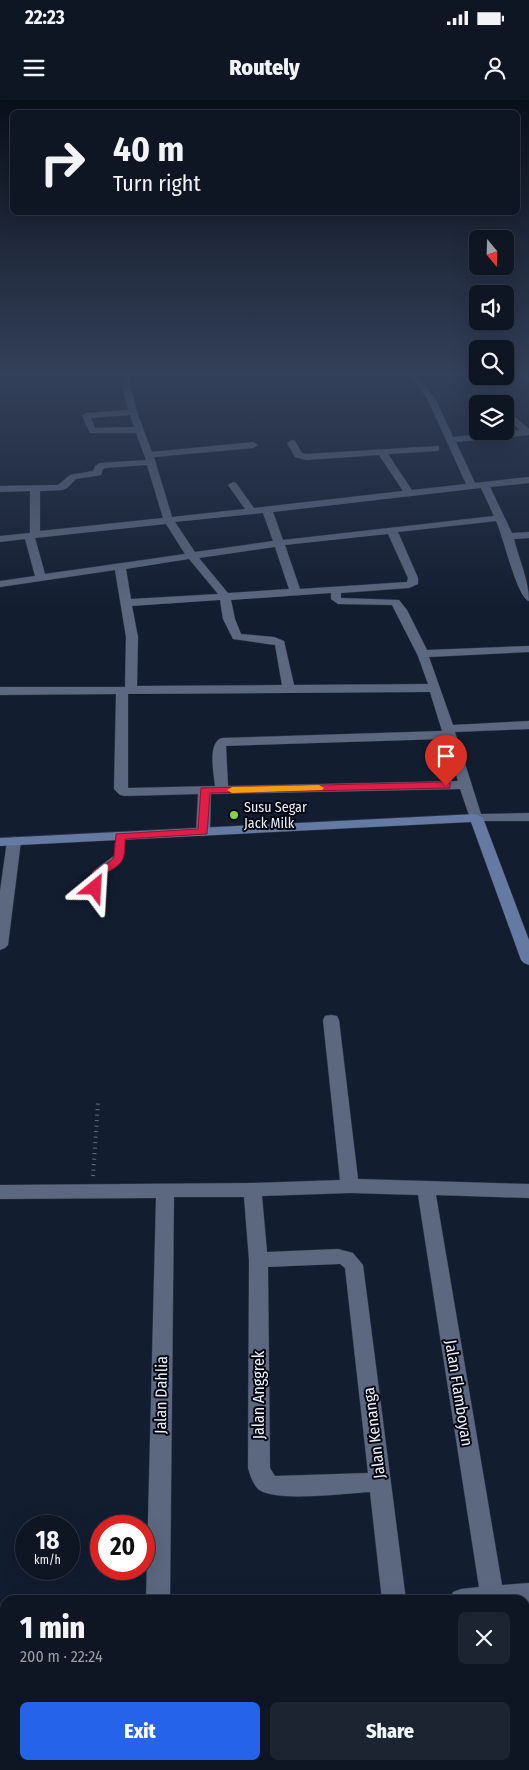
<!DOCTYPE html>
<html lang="en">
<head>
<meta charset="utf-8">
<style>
  :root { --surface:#0e1624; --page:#1c2331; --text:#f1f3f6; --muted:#9b9fa6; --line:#2e3541; --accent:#2563eb }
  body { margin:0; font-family:"Fira Sans Condensed",sans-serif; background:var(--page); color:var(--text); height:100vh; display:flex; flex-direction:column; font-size:19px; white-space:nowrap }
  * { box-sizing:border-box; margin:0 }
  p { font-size:16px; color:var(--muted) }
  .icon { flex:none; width:28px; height:28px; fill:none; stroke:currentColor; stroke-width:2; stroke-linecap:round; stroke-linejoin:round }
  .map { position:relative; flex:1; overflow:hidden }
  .drawer { position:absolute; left:0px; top:1495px; width:530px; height:175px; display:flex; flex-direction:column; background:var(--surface); border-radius:15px 15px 0 0; box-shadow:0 5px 20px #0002,0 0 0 1px var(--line) }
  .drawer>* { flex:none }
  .top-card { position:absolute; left:10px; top:10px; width:510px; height:105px; border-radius:8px; box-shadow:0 5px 20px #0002,0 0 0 1px var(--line); background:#0e1624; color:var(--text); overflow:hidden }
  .needle { width:32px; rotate:161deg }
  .controls { position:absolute; left:469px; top:130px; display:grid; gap:10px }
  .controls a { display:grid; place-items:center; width:45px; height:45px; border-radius:8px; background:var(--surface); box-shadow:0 5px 20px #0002,0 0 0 1px var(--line); font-size:25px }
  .speed { position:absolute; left:15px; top:1415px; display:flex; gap:10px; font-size:25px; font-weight:700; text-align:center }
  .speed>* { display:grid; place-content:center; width:65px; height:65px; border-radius:50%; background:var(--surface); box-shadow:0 5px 20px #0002,0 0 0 1px var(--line); line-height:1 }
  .speed small { font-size:12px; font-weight:400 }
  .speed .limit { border:8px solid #d22; background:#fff; color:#111 }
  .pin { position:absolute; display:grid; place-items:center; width:42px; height:42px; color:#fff; margin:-51px -21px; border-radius:50% 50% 50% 0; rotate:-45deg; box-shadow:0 0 5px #0007 }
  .pin .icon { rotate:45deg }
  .me { position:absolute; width:55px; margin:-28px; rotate:27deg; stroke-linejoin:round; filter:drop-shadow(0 0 4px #0008) }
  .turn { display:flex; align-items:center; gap:18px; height:105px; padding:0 20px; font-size:22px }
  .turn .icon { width:65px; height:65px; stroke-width:2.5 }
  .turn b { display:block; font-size:35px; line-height:42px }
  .round { display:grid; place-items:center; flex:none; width:52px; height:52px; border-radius:8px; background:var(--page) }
  .head { display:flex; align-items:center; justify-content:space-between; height:85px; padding:0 20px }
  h1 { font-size:30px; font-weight:800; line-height:38px }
  .cta { display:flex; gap:10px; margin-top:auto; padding:10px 20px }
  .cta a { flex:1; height:58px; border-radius:8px; background:var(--accent); color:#fff; font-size:20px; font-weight:800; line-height:58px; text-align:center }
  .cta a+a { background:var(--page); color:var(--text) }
  .status { display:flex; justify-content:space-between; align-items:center; height:35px; padding:0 25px; background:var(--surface); direction:ltr }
  .status svg { height:14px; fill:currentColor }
  header { display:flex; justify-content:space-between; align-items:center; height:65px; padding:0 20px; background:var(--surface); font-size:22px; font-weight:800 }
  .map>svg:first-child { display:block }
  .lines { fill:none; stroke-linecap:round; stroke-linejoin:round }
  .lane-far1-casing { stroke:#313545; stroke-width:9 }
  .lane-casing { stroke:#313545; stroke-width:11 }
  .street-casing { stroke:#313545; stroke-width:1 }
  .secondary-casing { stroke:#313545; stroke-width:1 }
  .path { stroke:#646e7e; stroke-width:4; stroke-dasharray:1 4.5; stroke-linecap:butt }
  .lane-far1 { stroke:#5b6880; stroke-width:8 }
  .lane { stroke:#5b6880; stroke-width:9 }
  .street { fill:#5b6880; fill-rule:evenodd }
  .secondary { fill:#647aa2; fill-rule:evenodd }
  .wall { fill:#34402d }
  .building { fill:#485343; stroke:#616c60 }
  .route { fill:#e11d48; stroke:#92132f }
  .slow { fill:#f59e0b }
  .poi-dot { fill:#89cf49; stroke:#04070f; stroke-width:2 }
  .labels { text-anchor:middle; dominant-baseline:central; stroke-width:4; stroke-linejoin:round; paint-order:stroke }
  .poi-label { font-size:14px; fill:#ecf2fe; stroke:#04070f; text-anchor:start }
  .near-street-label { font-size:16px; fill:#ecf2fe; stroke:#04070f }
</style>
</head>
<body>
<div class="status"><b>22:23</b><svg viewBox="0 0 49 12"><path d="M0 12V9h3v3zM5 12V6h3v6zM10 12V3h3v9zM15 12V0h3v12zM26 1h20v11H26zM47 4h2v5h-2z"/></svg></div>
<header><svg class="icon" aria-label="menu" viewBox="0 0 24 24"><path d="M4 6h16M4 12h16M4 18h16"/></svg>Routely<svg class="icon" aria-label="person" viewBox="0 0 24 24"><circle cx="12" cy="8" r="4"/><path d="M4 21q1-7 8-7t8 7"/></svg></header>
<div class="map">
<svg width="529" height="1670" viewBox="0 0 529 1670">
  <rect width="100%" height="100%" fill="#121d30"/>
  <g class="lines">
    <defs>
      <path id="lane-far1" d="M95,785L97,773L118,758L120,736"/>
      <path id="lane" d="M95,788L96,784"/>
      <g id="street">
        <path d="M120,276H128L137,312L152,352L253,342L258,345L253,348L154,357L172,417L245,409L228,385L233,382L236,383L254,408L403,391L379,355L306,360L295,357L287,343L292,340L295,341L302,353L306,354L439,346V350L436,351L388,354L412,390L466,384L428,300L411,276H419L436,300L453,337L520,330L505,316L506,309L529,329V335L456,342L475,383L529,377V383L490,387L512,433L529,432V438L514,439C519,460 529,480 529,501C517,498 503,435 496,421L398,432L418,478V484L409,488L341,493V498L399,500L407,510L427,550L529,546V552L429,557L453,625L529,621V629L455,632L481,714L529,713V721H471L460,689L211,694L210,732L203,736L196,732L198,694L125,696L120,695L114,689L116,594L0,595V587H125L126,537L115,470L0,487V481L35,476L25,439L0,442V436L30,433V391L0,392V386L58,385L70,375L93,371L95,366L100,363L146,360L136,333H90L82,316L86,313L128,310ZM130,315L134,327L95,328L91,318ZM147,365L163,418L40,431V391L62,390L67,388L76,379L101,375L103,369L105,368ZM481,388L494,416L283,440L273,412ZM263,413L273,441L195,452L175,422ZM166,424L185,454L45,474L35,438ZM388,434L408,478L407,482L300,489L285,445ZM275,447L289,489L228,493L199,458ZM189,459L218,494L131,499L126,469ZM331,493V499L338,504L392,505L418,556L428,584L294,585L284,541L274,537L241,534L235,519L231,500ZM220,500L223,519L233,539L275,545L282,585L137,586L138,537L132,506ZM430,592L442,631L222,638C207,642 214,674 215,686L128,688V594ZM445,639L458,681L228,686L226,646Z"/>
        <path d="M521,276H529V283Z"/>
        <path d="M14,737L21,741L8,845L5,848L0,850V791L7,741Z"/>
        <path d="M331,915L337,916L339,920L358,1079L529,1084V1098L436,1095L502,1485L529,1483V1505H525V1500H449L453,1492L461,1489L479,1487L418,1095L350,1093L262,1096L267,1152L338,1149L353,1153L363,1165L406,1500H382L370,1392C348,1393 274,1403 258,1389C253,1384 250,1375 248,1368L249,1160L244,1097H174L170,1500H146L156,1098L0,1099V1085L252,1083L340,1080L323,920L325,916ZM340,1164L345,1168L368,1373L275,1376L270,1368L268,1167Z"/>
        <path d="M5,1526V1550L0,1551V1527Z"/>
        <path d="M525,1607L529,1608V1651L525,1650Z"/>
        <path d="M254,1665H278L279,1670H253Z"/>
        <path d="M388,1665H412L413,1670H387Z"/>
      </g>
      <path id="secondary" d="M476,714L483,718L529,840V865L524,863L521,860L471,722L0,746V738Z"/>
    </defs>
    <use href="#lane-far1" class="lane-far1-casing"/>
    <use href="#lane" class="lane-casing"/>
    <use href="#street" class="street-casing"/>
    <use href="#secondary" class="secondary-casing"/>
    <path class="path" d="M93,1076L98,1003"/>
    <use href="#lane-far1" class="lane-far1"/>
    <use href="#lane" class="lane"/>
    <use href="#street" class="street"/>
    <use href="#secondary" class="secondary"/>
  </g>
  <g class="wall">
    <path d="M529,1509V1559H525V1510Z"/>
    <path d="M5,1591V1665H71V1670H0V1592Z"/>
    <path d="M211,1665H236V1670H212Z"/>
  </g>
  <g class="building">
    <path d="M529,1509V1549H527L525,1540V1510Z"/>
    <path d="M5,1591V1658H0V1592Z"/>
    <rect x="105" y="1665" width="52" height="5"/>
    <path d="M212,1665H236V1668L220,1670H212Z"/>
  </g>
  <linearGradient id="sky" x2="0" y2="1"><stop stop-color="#0a101a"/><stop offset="0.54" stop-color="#334059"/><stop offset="1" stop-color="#334059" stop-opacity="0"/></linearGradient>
  <rect width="529" height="509" fill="url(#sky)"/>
  <path class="route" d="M446,682L450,683V688L210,693L207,734L125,739C125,762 123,764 102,775L99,791L95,792L89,788L93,771L111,761L114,757L116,734L198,729L201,688Z"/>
  <path class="slow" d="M319,685L324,688L322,690L232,693L227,690L232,687Z"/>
  <circle class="poi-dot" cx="234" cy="715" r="5"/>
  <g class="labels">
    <g class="poi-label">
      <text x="244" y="707">Susu Segar<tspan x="244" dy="16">Jack Milk</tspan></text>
    </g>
    <g class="near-street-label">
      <text transform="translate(459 1293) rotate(81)">Jalan Flamboyan</text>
      <text transform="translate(161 1295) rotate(-89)">Jalan Dahlia</text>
      <text transform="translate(258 1295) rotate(-90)">Jalan Anggrek</text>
      <text transform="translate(374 1333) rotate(-97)">Jalan Kenanga</text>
    </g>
  </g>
</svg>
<div class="controls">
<a><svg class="needle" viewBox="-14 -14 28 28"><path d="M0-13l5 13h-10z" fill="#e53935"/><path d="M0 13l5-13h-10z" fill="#9b9fa6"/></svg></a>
<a><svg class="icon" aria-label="sound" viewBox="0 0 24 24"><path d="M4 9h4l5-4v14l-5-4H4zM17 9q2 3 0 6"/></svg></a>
<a><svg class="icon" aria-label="search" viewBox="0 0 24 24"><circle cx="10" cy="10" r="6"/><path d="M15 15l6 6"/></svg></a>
<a><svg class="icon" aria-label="layers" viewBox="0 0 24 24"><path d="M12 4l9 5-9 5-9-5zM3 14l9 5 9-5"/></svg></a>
</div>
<div class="speed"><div>18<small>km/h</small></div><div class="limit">20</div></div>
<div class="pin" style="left:446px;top:686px;background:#d93025"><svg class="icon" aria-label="arrive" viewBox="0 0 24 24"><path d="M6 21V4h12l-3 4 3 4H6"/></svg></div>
<svg class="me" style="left:95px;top:788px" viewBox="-20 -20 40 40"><path d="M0-17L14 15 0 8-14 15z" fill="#e11d48" stroke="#fff" stroke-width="4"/></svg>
<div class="top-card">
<div class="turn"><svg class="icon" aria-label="right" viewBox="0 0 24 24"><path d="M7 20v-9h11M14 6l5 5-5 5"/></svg><div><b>40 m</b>Turn right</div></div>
</div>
<section class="drawer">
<div class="head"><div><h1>1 min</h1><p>200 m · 22:24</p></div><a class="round"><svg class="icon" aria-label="close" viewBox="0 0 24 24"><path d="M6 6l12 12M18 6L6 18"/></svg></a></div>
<div class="cta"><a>Exit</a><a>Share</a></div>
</section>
</div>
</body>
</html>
